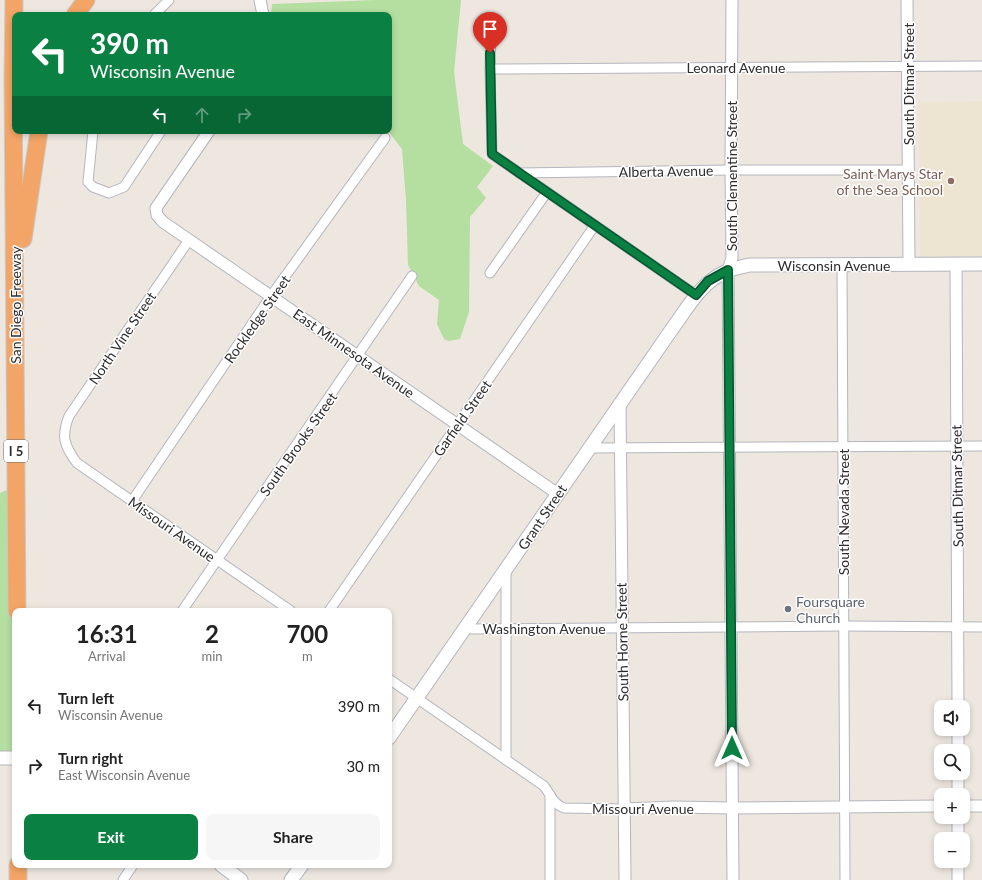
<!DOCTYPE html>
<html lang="en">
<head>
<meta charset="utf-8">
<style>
  :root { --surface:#fff; --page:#f6f6f6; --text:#222; --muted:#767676; --accent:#0b8043 }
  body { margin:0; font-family:Lato,sans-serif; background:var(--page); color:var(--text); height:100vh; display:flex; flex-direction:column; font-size:15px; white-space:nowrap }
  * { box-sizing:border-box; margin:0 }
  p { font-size:13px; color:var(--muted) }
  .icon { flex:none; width:22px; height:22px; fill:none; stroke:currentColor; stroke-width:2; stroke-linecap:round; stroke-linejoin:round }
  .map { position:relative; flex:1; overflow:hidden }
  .drawer { position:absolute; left:12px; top:608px; width:380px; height:260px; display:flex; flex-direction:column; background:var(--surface); border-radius:8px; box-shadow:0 2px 6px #0003 }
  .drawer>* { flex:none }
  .top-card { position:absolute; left:12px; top:12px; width:380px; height:122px; border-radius:8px; box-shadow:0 2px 6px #0003; background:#0b8043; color:#fff; overflow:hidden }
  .buttons { position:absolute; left:934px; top:700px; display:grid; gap:8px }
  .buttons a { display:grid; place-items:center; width:36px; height:36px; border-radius:8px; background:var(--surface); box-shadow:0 2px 6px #0003; font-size:20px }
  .pin { position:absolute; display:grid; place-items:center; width:34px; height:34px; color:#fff; margin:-41px -17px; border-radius:50% 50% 50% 0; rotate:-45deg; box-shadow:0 0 4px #0007 }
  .pin .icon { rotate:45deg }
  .me { position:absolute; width:44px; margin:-22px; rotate:0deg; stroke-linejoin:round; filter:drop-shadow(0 0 3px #0008) }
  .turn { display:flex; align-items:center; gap:14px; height:84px; padding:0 12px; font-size:18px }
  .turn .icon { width:52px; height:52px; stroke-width:2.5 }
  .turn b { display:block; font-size:28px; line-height:34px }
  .lanes { display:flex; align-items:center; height:38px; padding:0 12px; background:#0003; justify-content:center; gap:20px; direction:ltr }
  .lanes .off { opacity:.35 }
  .eta { display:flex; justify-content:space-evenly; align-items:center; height:68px; text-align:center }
  .eta b { font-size:24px; font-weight:700; line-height:28px }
  .action { display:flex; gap:8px; margin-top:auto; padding:8px 12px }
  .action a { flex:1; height:46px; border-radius:8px; background:var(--accent); color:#fff; font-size:16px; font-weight:700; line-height:46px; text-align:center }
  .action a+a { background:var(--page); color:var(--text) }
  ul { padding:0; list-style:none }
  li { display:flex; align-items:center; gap:12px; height:60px; padding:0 12px }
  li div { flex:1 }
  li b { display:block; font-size:15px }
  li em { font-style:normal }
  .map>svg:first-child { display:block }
  .education { fill:#ede4d1 }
  .green { fill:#b5dea1 }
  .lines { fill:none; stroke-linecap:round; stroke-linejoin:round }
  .minor-casing { stroke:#b3b6be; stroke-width:11 }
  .tertiary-casing { stroke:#b3b6be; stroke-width:13 }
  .secondary-casing { stroke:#b3b6be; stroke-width:15 }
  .motorway-casing { stroke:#c8c8c8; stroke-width:19 }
  .minor { stroke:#fff; stroke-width:9 }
  .tertiary { stroke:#fff; stroke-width:11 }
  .secondary { stroke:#fff; stroke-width:13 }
  .motorway { stroke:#f2a566; stroke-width:17 }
  .route-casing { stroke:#07532c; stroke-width:10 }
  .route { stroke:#0b8043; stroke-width:7 }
  .education-dot { fill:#8d6e63; stroke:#fff; stroke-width:1.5 }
  .worship-dot { fill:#6b7280; stroke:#fff; stroke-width:1.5 }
  .labels { text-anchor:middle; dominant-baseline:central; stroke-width:3; stroke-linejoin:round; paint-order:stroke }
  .shield { fill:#fff; stroke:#6b6b6b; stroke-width:1 }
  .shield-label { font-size:13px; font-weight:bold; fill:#2c2c2c }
  .street-label { font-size:14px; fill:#2c2c2c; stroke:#fff }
  .education-label { font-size:14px; fill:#785e54; stroke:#fff; text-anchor:end }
  .worship-label { font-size:14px; fill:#5b616d; stroke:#fff; text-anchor:start }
</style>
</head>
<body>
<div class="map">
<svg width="982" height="880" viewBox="0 0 982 880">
  <rect width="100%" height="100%" fill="#ede7e0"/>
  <path class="education" d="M982,101V260H920L919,102Z"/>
  <g class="green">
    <path d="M375,0H461L454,72L463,144L493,166L477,187L486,198L470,217L469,312L460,339L449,341L444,339L437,324L439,300L419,286L408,265L406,200L402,149L388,131H389V15H299L298,13L271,14L272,4Z"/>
    <path d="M20,484L15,611V757H0V493Z"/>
  </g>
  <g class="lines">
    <defs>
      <g id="minor">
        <path d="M154,15L169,0"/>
        <path d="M491,22L490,69L492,154L696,295"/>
        <path d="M490,69L982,66"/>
        <path d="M93,131L88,182L93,187L109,193L124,187L161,131"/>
        <path d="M519,173L731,170H909"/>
        <path d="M189,240L69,416C61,436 64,446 77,463L291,611"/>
        <path d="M842,265L845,880"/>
        <path d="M490,273L547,192"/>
        <path d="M589,448L982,446"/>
        <path d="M132,501L271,296L385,138"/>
        <path d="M182,611L412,276"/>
        <path d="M329,611L595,225"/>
        <path d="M465,629L843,626L982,627"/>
        <path d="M389,679L544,786C551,795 552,803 564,808L624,809"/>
        <path d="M506,760V570"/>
        <path d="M550,795V880"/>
        <path d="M123,880L133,865"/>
      </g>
      <g id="tertiary">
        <path d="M260,0L263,15"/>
        <path d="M732,0L731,170L732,258L728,270L733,880"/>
        <path d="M907,0L909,264"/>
        <path d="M209,131L156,208L157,215L163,222L558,494"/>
        <path d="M956,264L958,707"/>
        <path d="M620,404L625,880"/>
        <path d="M958,751V729"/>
        <path d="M958,795V773"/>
        <path d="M963,806H982"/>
        <path d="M624,809L674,807L733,808L941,806"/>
        <path d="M958,817V839"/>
        <path d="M958,861V880"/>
      </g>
      <g id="secondary">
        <path d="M389,738L672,329C688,307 701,282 727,271C734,268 742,267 749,265L982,264"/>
        <path d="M0,758H15"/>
        <path d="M221,865L241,880"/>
        <path d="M291,880L302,865"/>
      </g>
      <g id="motorway">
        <path d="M14,0L13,79L17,611"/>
        <path d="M75,15L86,0"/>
        <path d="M23,239L39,131"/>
        <path d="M18,865V880"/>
      </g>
    </defs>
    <use href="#minor" class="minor-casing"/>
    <use href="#tertiary" class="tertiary-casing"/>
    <use href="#secondary" class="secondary-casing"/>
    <use href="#motorway" class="motorway-casing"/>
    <use href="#minor" class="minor"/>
    <use href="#tertiary" class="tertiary"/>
    <use href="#secondary" class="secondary"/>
    <use href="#motorway" class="motorway"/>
  </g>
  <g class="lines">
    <defs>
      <path id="route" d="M490,53L492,154L696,295L708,281L728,270L732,748"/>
    </defs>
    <use href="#route" class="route-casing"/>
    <use href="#route" class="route"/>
  </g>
  <circle class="education-dot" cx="951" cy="181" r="4"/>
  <circle class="worship-dot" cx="788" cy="609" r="4"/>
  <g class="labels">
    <rect class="shield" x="4" y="440" width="24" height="22" rx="3"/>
    <g class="shield-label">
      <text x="16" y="451">I 5</text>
    </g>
    <g class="street-label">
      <text x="736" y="67">Leonard Avenue</text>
      <text transform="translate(908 84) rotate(-90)">South Ditmar Street</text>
      <text transform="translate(666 171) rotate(-1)">Alberta Avenue</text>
      <text transform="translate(731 176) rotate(-90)">South Clementine Street</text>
      <text x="834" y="265">Wisconsin Avenue</text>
      <text transform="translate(15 305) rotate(-90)">San Diego Freeway</text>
      <text transform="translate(257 319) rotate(-55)">Rockledge Street</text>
      <text transform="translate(122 338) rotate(-56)">North Vine Street</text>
      <text transform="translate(354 353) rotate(35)">East Minnesota Avenue</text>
      <text transform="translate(462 418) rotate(-55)">Garfield Street</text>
      <text transform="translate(298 444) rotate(-55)">South Brooks Street</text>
      <text transform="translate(957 486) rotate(-91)">South Ditmar Street</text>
      <text transform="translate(843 512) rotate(-90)">South Nevada Street</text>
      <text transform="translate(542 517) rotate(-56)">Grant Street</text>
      <text transform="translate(172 529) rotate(35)">Missouri Avenue</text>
      <text x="544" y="628">Washington Avenue</text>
      <text transform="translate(622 642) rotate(-91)">South Horne Street</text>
      <text x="643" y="808">Missouri Avenue</text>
    </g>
    <g class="education-label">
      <text x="943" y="173">Saint Marys Star<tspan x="943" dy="16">of the Sea School</tspan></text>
    </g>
    <g class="worship-label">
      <text x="796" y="601">Foursquare<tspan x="796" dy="16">Church</tspan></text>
    </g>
  </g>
</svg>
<div class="buttons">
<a><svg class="icon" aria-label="sound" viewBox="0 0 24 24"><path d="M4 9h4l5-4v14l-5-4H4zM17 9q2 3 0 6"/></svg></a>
<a><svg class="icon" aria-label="search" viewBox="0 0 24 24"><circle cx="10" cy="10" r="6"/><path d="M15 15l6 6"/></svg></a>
<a>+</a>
<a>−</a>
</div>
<div class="pin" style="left:490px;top:53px;background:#d93025"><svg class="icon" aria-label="arrive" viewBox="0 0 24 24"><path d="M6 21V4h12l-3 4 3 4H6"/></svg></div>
<svg class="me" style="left:732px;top:748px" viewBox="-20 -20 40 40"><path d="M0-17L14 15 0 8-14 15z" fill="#0b8043" stroke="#fff" stroke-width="4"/></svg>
<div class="top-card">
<div class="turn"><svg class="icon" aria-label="left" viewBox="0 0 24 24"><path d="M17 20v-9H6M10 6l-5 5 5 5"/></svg><div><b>390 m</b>Wisconsin Avenue</div></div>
<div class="lanes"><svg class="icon" aria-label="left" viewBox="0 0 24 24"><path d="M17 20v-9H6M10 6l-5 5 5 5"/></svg><svg class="icon off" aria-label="ahead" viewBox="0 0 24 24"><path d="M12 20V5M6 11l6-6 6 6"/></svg><svg class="icon off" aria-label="right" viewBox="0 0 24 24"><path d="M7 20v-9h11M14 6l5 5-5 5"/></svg></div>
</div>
<section class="drawer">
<div class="eta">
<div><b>16:31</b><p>Arrival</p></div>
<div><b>2</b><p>min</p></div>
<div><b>700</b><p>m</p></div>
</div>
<ul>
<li><svg class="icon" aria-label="left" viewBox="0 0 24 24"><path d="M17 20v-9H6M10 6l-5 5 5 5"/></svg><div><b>Turn left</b><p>Wisconsin Avenue</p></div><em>390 m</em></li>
<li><svg class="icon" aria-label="right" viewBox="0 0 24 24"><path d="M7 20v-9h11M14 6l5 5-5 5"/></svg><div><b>Turn right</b><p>East Wisconsin Avenue</p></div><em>30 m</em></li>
</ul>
<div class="action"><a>Exit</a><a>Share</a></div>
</section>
</div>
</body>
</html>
